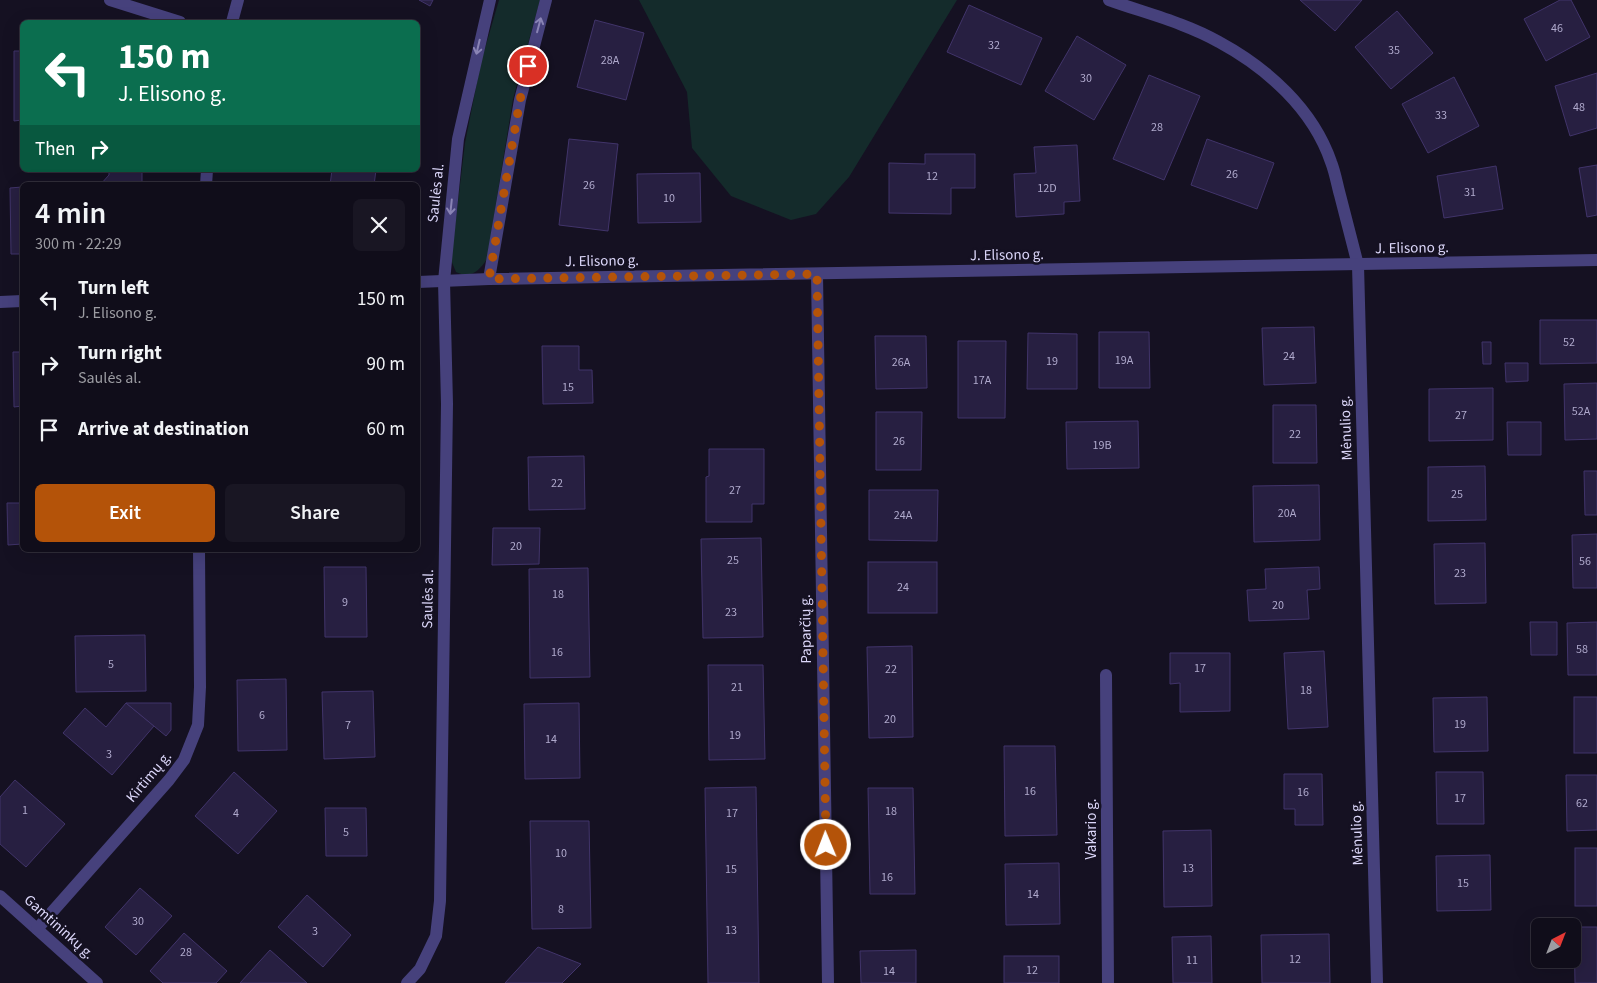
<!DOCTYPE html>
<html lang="en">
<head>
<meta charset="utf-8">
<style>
  :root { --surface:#100d1a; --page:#191623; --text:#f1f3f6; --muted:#9c9ca2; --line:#302d39; --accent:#b45309 }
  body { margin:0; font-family:"Source Sans 3",sans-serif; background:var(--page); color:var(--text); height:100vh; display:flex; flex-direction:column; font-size:19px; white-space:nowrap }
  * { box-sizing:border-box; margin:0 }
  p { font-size:16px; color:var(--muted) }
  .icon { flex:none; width:28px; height:28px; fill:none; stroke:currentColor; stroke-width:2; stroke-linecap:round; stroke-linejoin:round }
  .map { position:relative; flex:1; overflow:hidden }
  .panel { position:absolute; left:20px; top:182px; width:400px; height:370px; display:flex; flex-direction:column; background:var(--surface); border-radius:8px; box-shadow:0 5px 20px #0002,0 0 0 1px var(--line) }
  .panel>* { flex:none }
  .guide { position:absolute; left:20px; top:20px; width:400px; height:152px; border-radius:8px; box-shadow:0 5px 20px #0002,0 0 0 1px var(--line); background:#0b6e4f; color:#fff; overflow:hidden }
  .needle { width:32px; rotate:42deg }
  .buttons { position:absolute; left:1531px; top:918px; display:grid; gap:10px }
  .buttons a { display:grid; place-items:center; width:50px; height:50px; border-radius:8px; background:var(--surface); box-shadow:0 5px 20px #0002,0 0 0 1px var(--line); font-size:25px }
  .pin { position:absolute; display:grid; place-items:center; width:42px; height:42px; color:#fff; margin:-21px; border:2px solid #fff; border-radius:50%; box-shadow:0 1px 5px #0007 }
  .me { position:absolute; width:55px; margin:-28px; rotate:359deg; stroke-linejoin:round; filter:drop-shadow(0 0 4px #0008) }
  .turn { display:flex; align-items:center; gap:18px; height:105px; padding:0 15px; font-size:22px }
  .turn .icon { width:65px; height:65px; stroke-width:2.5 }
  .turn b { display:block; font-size:35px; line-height:42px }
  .then { display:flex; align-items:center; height:48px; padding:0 15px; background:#0003; gap:10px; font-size:19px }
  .round { display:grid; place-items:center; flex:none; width:52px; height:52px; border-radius:8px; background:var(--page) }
  .summary { display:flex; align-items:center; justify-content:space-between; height:85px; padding:0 15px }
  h1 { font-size:30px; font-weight:600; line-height:38px }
  .primary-button { display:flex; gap:10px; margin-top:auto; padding:10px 15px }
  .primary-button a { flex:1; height:58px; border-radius:8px; background:var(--accent); color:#fff; font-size:20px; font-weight:600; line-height:58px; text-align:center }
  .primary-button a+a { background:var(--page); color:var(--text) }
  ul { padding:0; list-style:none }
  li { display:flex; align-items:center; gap:15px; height:65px; padding:0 15px }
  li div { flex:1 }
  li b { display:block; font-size:19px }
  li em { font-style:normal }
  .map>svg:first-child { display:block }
  .green { fill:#142b2b }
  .building { fill:#271f41; stroke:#41346a }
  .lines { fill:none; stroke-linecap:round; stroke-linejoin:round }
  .street { stroke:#46417c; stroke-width:12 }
  .oneway { stroke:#8a84b5 }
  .route { stroke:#b45309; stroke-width:9; stroke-dasharray:0 16.2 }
  .labels { text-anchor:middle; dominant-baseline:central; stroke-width:5; stroke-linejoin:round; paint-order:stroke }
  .number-label { font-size:12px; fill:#afa9cc }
  .street-label { font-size:15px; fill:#dcd7fa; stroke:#151122 }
</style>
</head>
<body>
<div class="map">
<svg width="1597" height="983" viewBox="0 0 1597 983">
  <rect width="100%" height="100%" fill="#151122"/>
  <g class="green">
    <path d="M499,0H540L513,99L487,259C479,271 471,279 456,272L451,260L465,143L481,62Z"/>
    <path d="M639,0H957L849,177L816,214L791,220L731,196L692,148L687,92Z"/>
  </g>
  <g class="building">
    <path d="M419,0H433L430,6Z"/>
    <path d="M1300,0H1362L1335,31Z"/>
    <path d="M1560,0H1571L1590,37L1546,61L1524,19Z"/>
    <path d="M969,5L1042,38L1021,85L947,52Z"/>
    <path d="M1397,11L1433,53L1391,89L1355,47Z"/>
    <path d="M595,20L644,33L626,100L577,87Z"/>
    <path d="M1077,36L1126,65L1094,120L1045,91Z"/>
    <path d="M14,51H22V120L14,121Z"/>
    <path d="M1597,73V128L1570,136L1555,86Z"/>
    <path d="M1149,75L1200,96L1164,180L1113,159Z"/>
    <path d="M1454,77L1479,126L1428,153L1402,104Z"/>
    <path d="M569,139L618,144L608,231L559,225Z"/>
    <path d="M1207,139L1274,163L1257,209L1191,185Z"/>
    <path d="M1077,145L1080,201L1064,202V214L1016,217L1014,174L1036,173L1034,147Z"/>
    <path d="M925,154H975V188H951V214L889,213V163L925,164Z"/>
    <path d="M1597,165V215L1587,217L1579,168Z"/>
    <path d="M1496,166L1503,209L1444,218L1437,176Z"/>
    <path d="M109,170H142V185H100L109,175Z"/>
    <path d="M332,170H376L374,185H330Z"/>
    <path d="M700,173L701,222L638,223L637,174Z"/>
    <path d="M22,187V254H11L10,188Z"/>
    <path d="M1540,320H1597V363L1540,364Z"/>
    <path d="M1314,327L1316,383L1264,385L1262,328Z"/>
    <path d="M1099,332H1149L1150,388H1099Z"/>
    <path d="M1028,333L1077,334V389H1027Z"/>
    <path d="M875,336H926L927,388L876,389Z"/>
    <path d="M958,341H1006L1005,418H958Z"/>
    <path d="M1482,342H1491V364H1483Z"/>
    <path d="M542,346H579V370H592L593,403L543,404Z"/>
    <path d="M13,352H22V406L14,407Z"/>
    <path d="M1505,363H1528V381L1506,382Z"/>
    <path d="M1597,383V439L1565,440L1564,384Z"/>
    <path d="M1493,388V440L1429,441V389Z"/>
    <path d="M1273,405H1316L1317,463H1273Z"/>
    <path d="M876,412H922L921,470H876Z"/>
    <path d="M1138,421L1139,468L1067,469L1066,422Z"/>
    <path d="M1507,422H1541V455H1508Z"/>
    <path d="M709,449H764V504H752V522H706V477L709,476Z"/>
    <path d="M584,456L585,509L529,510L528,457Z"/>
    <path d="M1485,466L1486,520L1428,521V467Z"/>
    <path d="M1584,471H1597V515H1585Z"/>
    <path d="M1319,485L1320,540L1254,542L1253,486Z"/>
    <path d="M869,490H938L937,541L869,540Z"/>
    <path d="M7,503H22V544L8,545Z"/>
    <path d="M493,528H540L539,564L492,565Z"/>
    <path d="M1597,534V588H1573L1572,535Z"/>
    <path d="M761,538L763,637L703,638L701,539Z"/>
    <path d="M1485,543L1486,603L1435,604L1434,544Z"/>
    <rect x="868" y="562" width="69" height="51"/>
    <path d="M324,567H366L367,637H325Z"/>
    <path d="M1319,567L1320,589L1307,590L1309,619L1249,621L1247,590L1266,589L1265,569Z"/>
    <path d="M588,568L590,677L530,678L529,569Z"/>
    <path d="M1530,622H1557V655H1531Z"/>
    <path d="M1597,622V675H1568L1567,623Z"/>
    <path d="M145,635L146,691L76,692L75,636Z"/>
    <path d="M912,646L913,737L869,738L867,647Z"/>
    <path d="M1324,651L1328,727L1288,729L1284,653Z"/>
    <path d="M1170,653H1230V711L1180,712V683L1170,684Z"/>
    <path d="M708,665H763L765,759L709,760Z"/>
    <path d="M286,679L287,750L238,751L237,680Z"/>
    <path d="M373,691L375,757L324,759L322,692Z"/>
    <path d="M1487,697L1488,751L1434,752L1433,698Z"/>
    <rect x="1574" y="697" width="23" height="56"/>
    <path d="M126,703L154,726L112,775L63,733L85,708L106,727Z"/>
    <path d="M126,703H171V730L166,736Z"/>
    <path d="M579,703L580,778L525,779L524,704Z"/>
    <path d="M1004,746H1055L1057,835L1005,836Z"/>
    <path d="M234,772L277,811L238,854L195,816Z"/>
    <path d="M1436,772H1483L1484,824H1437Z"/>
    <path d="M1284,774H1322L1323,825H1295V809H1284Z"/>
    <path d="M1566,775H1597V830L1567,831Z"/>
    <path d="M15,780L65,824L26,867L0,844V797Z"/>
    <path d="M756,787L759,983H708L705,788Z"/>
    <path d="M868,788H913L915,894H870Z"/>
    <path d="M325,808H366L367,856H326Z"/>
    <path d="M530,821H589L591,928L532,929Z"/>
    <path d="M1211,830L1212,906L1164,907L1163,831Z"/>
    <rect x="1575" y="848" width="22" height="58"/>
    <path d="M1490,855L1491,910L1437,911L1436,856Z"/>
    <path d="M1059,863L1060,924L1006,925L1005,864Z"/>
    <path d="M140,888L172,916L136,955L105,927Z"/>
    <path d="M307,895L351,935L323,967L278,927Z"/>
    <path d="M1574,927H1597V983H1575Z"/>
    <path d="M184,933L227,971L216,983H163L150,971Z"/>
    <path d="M1329,934L1330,983H1262L1261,935Z"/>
    <path d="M1211,936L1212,983H1173L1172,937Z"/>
    <path d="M538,947L581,964L562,983H505Z"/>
    <path d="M270,950L307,983H240Z"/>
    <path d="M916,950V983H861L860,951Z"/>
    <rect x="1004" y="956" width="55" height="27"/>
  </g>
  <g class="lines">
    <g class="street">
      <path d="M110,0L180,22"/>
      <path d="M1109,0C1145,13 1186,23 1219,42C1267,68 1313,109 1331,162C1335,172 1337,184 1340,195C1346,218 1352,241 1358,265L1377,983"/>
      <path d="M232,22L238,0"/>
      <path d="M206,185L207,170"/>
      <path d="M817,274L828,983"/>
      <path d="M489,279L520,100L546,0"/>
      <path d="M418,282L489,279L1597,260"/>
      <path d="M0,302L22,301"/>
      <path d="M1106,675L1108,983"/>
      <path d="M0,896L97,983"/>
      <path d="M37,929L169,780L184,760L198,725L200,687L199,550"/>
      <path d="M407,983L420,969L436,936L440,901L447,404L444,281L458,139L490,0"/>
    </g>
  </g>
  <defs><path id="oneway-shaft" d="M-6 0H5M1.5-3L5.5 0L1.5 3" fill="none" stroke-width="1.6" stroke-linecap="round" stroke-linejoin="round" transform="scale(1.25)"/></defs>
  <g class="oneway">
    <use href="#oneway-shaft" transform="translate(539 25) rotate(-75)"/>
    <use href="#oneway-shaft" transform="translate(478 47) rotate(103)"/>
    <use href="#oneway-shaft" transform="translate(451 207) rotate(96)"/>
  </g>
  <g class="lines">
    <path class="route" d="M528,66L520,100L489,279L817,274L826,845"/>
  </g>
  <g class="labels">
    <g class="number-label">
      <text x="1557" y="28">46</text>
      <text x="994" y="45">32</text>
      <text x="1394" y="50">35</text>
      <text x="610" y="60">28A</text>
      <text x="1086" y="78">30</text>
      <text x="1579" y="107">48</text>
      <text x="1441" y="115">33</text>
      <text x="1157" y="127">28</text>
      <text x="1232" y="174">26</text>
      <text x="932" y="176">12</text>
      <text x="589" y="185">26</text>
      <text x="1047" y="188">12D</text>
      <text x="1470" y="192">31</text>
      <text x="669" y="198">10</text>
      <text x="1569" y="342">52</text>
      <text x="1289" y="356">24</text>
      <text x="1124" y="360">19A</text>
      <text x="1052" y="361">19</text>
      <text x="901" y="362">26A</text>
      <text x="982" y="380">17A</text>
      <text x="568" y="387">15</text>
      <text x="1581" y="411">52A</text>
      <text x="1461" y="415">27</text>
      <text x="1295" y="434">22</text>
      <text x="899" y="441">26</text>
      <text x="1102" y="445">19B</text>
      <text x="557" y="483">22</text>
      <text x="735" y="490">27</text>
      <text x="1457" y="494">25</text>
      <text x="1287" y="513">20A</text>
      <text x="903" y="515">24A</text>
      <text x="516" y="546">20</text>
      <text x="733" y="560">25</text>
      <text x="1585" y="561">56</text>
      <text x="1460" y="573">23</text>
      <text x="903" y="587">24</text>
      <text x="558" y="594">18</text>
      <text x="345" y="602">9</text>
      <text x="1278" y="605">20</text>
      <text x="731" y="612">23</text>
      <text x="1582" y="649">58</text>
      <text x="557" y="652">16</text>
      <text x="111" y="664">5</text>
      <text x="1200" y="668">17</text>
      <text x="891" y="669">22</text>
      <text x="737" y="687">21</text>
      <text x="1306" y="690">18</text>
      <text x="262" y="715">6</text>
      <text x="890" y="719">20</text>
      <text x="1460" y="724">19</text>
      <text x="348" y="725">7</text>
      <text x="735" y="735">19</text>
      <text x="551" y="739">14</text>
      <text x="109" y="754">3</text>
      <text x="1030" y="791">16</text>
      <text x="1303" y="792">16</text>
      <text x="1460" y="798">17</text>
      <text x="1582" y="803">62</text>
      <text x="25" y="810">1</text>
      <text x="891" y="811">18</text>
      <text x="236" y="813">4</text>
      <text x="732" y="813">17</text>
      <text x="346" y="832">5</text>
      <text x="561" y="853">10</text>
      <text x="1188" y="868">13</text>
      <text x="731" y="869">15</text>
      <text x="887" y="877">16</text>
      <text x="1463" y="883">15</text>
      <text x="1033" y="894">14</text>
      <text x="561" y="909">8</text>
      <text x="138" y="921">30</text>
      <text x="731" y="930">13</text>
      <text x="315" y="931">3</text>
      <text x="186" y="952">28</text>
      <text x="1295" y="959">12</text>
      <text x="1192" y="960">11</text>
      <text x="1032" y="970">12</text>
      <text x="889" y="971">14</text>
    </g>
    <g class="street-label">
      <text transform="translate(436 193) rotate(-84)">Saulės al.</text>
      <text transform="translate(1412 248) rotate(-1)">J. Elisono g.</text>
      <text transform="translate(1007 255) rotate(-1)">J. Elisono g.</text>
      <text transform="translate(602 261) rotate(-1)">J. Elisono g.</text>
      <text transform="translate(1346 428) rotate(-92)">Mėnulio g.</text>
      <text transform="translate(428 599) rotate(-89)">Saulės al.</text>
      <text transform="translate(806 629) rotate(-91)">Paparčių g.</text>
      <text transform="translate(149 777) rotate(-50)">Kirtimų g.</text>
      <text transform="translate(1091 829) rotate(-90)">Vakario g.</text>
      <text transform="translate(1357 833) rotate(-92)">Mėnulio g.</text>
      <text transform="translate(59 927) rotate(42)">Gamtininkų g.</text>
    </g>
  </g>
</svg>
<div class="buttons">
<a><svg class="needle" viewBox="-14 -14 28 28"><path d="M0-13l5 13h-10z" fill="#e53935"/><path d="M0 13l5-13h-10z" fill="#9c9ca2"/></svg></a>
</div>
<div class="pin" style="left:528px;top:66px;background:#d93025"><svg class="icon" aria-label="arrive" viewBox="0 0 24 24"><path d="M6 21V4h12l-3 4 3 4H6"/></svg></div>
<svg class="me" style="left:826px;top:845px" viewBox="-20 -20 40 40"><circle r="17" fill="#b45309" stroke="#fff" stroke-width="3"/><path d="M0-11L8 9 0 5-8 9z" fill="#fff"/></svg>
<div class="guide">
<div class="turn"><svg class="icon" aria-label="left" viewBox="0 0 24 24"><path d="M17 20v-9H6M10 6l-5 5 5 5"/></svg><div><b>150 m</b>J. Elisono g.</div></div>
<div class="then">Then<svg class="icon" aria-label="right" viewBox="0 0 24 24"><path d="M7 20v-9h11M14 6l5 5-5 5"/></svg></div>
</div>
<section class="panel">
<div class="summary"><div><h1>4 min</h1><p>300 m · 22:29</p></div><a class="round"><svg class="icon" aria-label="close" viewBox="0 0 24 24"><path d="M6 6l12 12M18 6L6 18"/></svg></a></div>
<ul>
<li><svg class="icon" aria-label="left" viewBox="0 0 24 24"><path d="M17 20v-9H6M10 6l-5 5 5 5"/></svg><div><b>Turn left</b><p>J. Elisono g.</p></div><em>150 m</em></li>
<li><svg class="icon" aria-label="right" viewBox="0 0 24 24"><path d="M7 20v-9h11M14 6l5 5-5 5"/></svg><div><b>Turn right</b><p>Saulės al.</p></div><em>90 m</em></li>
<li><svg class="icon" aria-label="arrive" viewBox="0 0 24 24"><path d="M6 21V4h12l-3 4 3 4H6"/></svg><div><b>Arrive at destination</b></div><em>60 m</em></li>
</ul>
<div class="primary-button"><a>Exit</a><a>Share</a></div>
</section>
</div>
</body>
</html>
